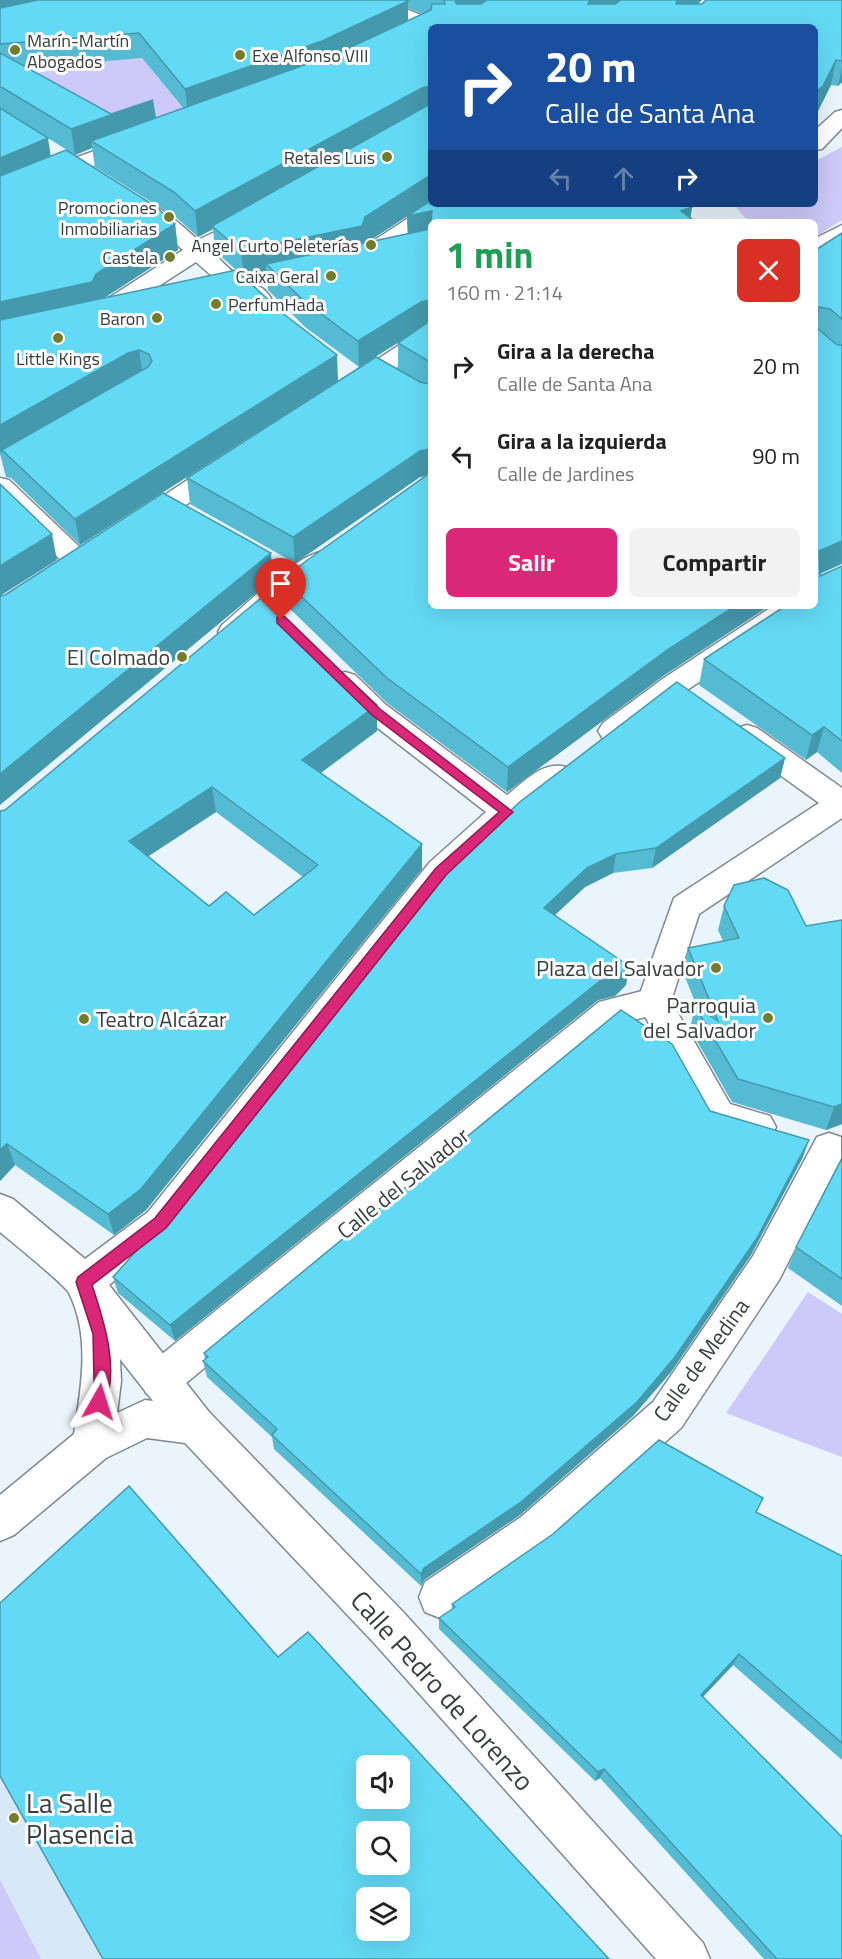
<!DOCTYPE html>
<html lang="es">
<head>
<meta charset="utf-8">
<style>
  :root { --surface:#fff; --page:#f2f2f2; --text:#222; --muted:#767676; --accent:#db2777 }
  body { margin:0; font-family:"Titillium Web",sans-serif; background:var(--page); color:var(--text); height:100vh; display:flex; flex-direction:column; font-size:22px; white-space:nowrap }
  * { box-sizing:border-box; margin:0 }
  p { font-size:20px; color:var(--muted) }
  .icon { flex:none; width:33px; height:33px; fill:none; stroke:currentColor; stroke-width:2; stroke-linecap:round; stroke-linejoin:round }
  .map { position:relative; flex:1; overflow:hidden }
  .drawer { position:absolute; left:428px; top:219px; width:390px; height:390px; display:flex; flex-direction:column; background:var(--surface); border-radius:9px; box-shadow:0 6px 24px #0002 }
  .drawer>* { flex:none }
  .banner { position:absolute; left:428px; top:24px; width:390px; height:183px; border-radius:9px; box-shadow:0 6px 24px #0002; background:#1a4fa0; color:#fff; overflow:hidden }
  .buttons { position:absolute; left:356px; top:1755px; display:grid; gap:12px }
  .buttons a { display:grid; place-items:center; width:54px; height:54px; border-radius:9px; background:var(--surface); box-shadow:0 6px 24px #0002; font-size:30px }
  .pin { position:absolute; display:grid; place-items:center; width:51px; height:51px; color:#fff; margin:-62px -26px; border-radius:50% 50% 50% 0; rotate:-45deg; box-shadow:0 0 6px #0007 }
  .pin .icon { rotate:45deg }
  .me { position:absolute; width:66px; margin:-33px; rotate:6deg; stroke-linejoin:round; filter:drop-shadow(0 0 4px #0008) }
  .turn { display:flex; align-items:center; gap:21px; height:126px; padding:0 18px; font-size:27px }
  .turn .icon { width:78px; height:78px; stroke-width:2.5 }
  .turn b { display:block; font-size:42px; line-height:51px }
  .lanes { display:flex; align-items:center; height:57px; padding:0 18px; background:#0003; justify-content:center; gap:30px; direction:ltr }
  .lanes .off { opacity:.35 }
  .round { display:grid; place-items:center; flex:none; width:63px; height:63px; border-radius:9px; background:var(--page) }
  .headline { display:flex; align-items:center; justify-content:space-between; height:102px; padding:0 18px }
  h1 { font-size:36px; font-weight:700; line-height:45px; color:#1e9e55 }
  .primary-button { display:flex; gap:12px; margin-top:auto; padding:12px 18px }
  .primary-button a { flex:1; height:69px; border-radius:9px; background:var(--accent); color:#fff; font-size:24px; font-weight:700; line-height:69px; text-align:center }
  .primary-button a+a { background:var(--page); color:var(--text) }
  ul { padding:0; list-style:none }
  li { display:flex; align-items:center; gap:18px; height:90px; padding:0 18px }
  li div { flex:1 }
  li b { display:block; font-size:22px }
  li em { font-style:normal }
  .map>svg:first-child { display:block }
  .built { fill:#d7e9f6 }
  .green { fill:#cdc9f8 }
  .lines { fill:none; stroke-linecap:round; stroke-linejoin:round }
  .pedestrian-casing { stroke:#7f8990; stroke-width:3 }
  .minor-casing { stroke:#7f8990; stroke-width:3 }
  .pedestrian { fill:#fff; fill-rule:evenodd }
  .minor { fill:#fff; fill-rule:evenodd }
  .wall { fill:#55bbd3; fill-rule:evenodd }
  .shaded-wall { fill:#4599ac }
  .building { fill:#63daf5; stroke:#4599ac; stroke-width:1.5; fill-rule:evenodd }
  .route { fill:#db2777; stroke:#8e194d; stroke-width:1.5 }
  .poi-dot { fill:#737d29; stroke:#fff; stroke-width:2 }
  .labels { text-anchor:middle; dominant-baseline:central; stroke-width:6; stroke-linejoin:round; paint-order:stroke }
  .far-poi-label { font-size:18px; fill:#393d40; stroke:#fff; text-anchor:end }
  .poi-label { font-size:22px; fill:#393d40; stroke:#fff; text-anchor:end }
  .street-label { font-size:22px; fill:#393d40; stroke:#fff }
  .near-street-label { font-size:27px; fill:#393d40; stroke:#fff }
  .near-poi-label { font-size:27px; fill:#393d40; stroke:#fff; text-anchor:start }
</style>
</head>
<body>
<div class="map">
<svg width="842" height="1959" viewBox="0 0 842 1959">
  <rect width="100%" height="100%" fill="#e9f4fc"/>
  <path class="built" d="M0,1766L108,1959H0Z"/>
  <g class="green">
    <path d="M142,58L188,115L115,140L0,81L91,62Z"/>
    <path d="M842,147V220L815,237L814,222H753L744,217L736,207L737,204H814L815,161Z"/>
    <path d="M808,1292L842,1314V1457L726,1413Z"/>
    <path d="M0,1880L41,1959H0Z"/>
  </g>
  <g class="lines">
    <defs>
      <g id="pedestrian">
        <path d="M357,0H384L440,23L443,27H430V32L426,31L360,4Z"/>
        <path d="M842,110V128L822,149L814,150V131L835,112Z"/>
        <path d="M136,136L144,137L147,142L144,147L49,183L41,185L33,183L30,178L33,173Z"/>
        <path d="M139,200C162,206 181,225 198,240L215,232L223,234L226,239L211,251C222,261 232,273 244,280C256,287 261,283 271,298L267,303L259,305L251,303L241,295L230,292L196,262L103,322L95,324L87,322L83,317L87,312L183,250L160,230L131,212L128,207L131,202Z"/>
        <path d="M430,204H456L453,209L366,266L358,268L350,266L347,261L350,256Z"/>
        <path d="M842,225V242L814,256V239Z"/>
        <path d="M430,328V345L361,392L352,395L343,392L340,387L343,382L422,330Z"/>
        <path d="M227,458L236,460L240,466L236,472L146,531L137,534L128,531L124,525L128,519L218,460Z"/>
        <path d="M0,478L9,480L89,556L93,562L89,568L79,571L69,568L0,501Z"/>
        <path d="M320,552L330,555L334,561L330,567L306,585L242,639L232,642L222,639L218,632L222,625C247,604 290,560 320,552Z"/>
        <path d="M654,988L666,992L671,1002L666,1012L621,1023L174,1393L160,1398L146,1393L141,1380L146,1367L599,1002Z"/>
      </g>
      <g id="minor">
        <path d="M773,606H807L803,613L684,692L623,739L613,742L603,739L598,731L603,723L664,678Z"/>
        <path d="M345,672L355,675L386,705L507,795C524,782 543,760 566,767L570,775L566,783L518,819L452,880L174,1234L109,1285L209,1412L405,1614L703,1943L710,1959H656L375,1644L185,1443L147,1438L106,1458L14,1535L0,1541V1495L74,1434C81,1388 91,1337 69,1293C63,1283 13,1243 0,1232V1194L13,1199L85,1259L148,1212L430,862L486,812L366,719L335,689L331,682L335,675ZM120,1359L153,1401L145,1400L117,1413L121,1381Z"/>
        <path d="M747,725L757,728L842,788V818L699,914L671,1001L730,1104L770,1116L776,1127L770,1138L758,1142L706,1126L637,1002L674,898L819,803L737,744L732,736L737,728Z"/>
        <path d="M829,1133L841,1137V1159L779,1280L681,1428L549,1545L455,1612L440,1618L425,1612L419,1597L425,1582L521,1517L653,1402L753,1256L817,1137Z"/>
      </g>
    </defs>
    <use href="#pedestrian" class="pedestrian-casing"/>
    <use href="#minor" class="minor-casing"/>
    <use href="#pedestrian" class="pedestrian"/>
    <use href="#minor" class="minor"/>
  </g>
  <g class="wall">
    <path d="M0,0H702L697,4L842,0V82L838,86L831,85L818,111L430,27V606H769L663,676L507,792L387,703L286,605L283,579L427,476L420,477L295,563L190,504L187,478L398,369V343L404,339L359,367L305,327L268,290L266,272L244,277L215,251L213,229L198,237L177,218L95,167L92,148L75,155L8,113L51,156L175,224L178,250L104,298L338,381L80,545L11,478L6,477L0,454ZM408,8L423,14L408,21ZM142,58L183,108L156,118L153,100L111,114L27,68ZM427,203L407,216L408,234L366,243Z"/>
    <path d="M842,233V564L820,574V576L842,566V773L817,752L806,760L699,685L704,659L814,606V251Z"/>
    <path d="M377,731L321,773L422,869L146,1210L114,1235L15,1165L0,1181V811ZM216,812L303,877L254,915L209,906L148,856Z"/>
    <path d="M785,758L780,778L652,868L613,873L585,887L555,915L629,966L626,985L615,996L598,1000L175,1341L118,1293L113,1277L172,1219L454,862Z"/>
    <path d="M724,906L806,926L842,920V1124L826,1130L732,1102L690,1029L695,1006L697,1007L683,972L688,948L723,941L718,930Z"/>
    <path d="M710,1111L803,1157L751,1255L671,1372L633,1416L520,1515L424,1580L421,1586L274,1449L272,1437L207,1377L203,1361L205,1360L204,1353Z"/>
    <path d="M842,1158V1306L788,1268L796,1247Z"/>
    <path d="M756,1513L842,1556V1760L733,1665L703,1697L842,1959H764L600,1778L595,1781L439,1629V1618L452,1609V1604Z"/>
  </g>
  <g class="shaded-wall">
    <path d="M0,0H83L0,18Z"/>
    <path d="M458,0H488L455,27V2Z"/>
    <path d="M590,0H624L590,21L588,4Z"/>
    <path d="M677,0H702L674,25L676,1Z"/>
    <path d="M408,1V26L188,114L185,89Z"/>
    <path d="M836,60L831,85L818,111L814,114V93Z"/>
    <path d="M842,66V82L838,86Z"/>
    <path d="M430,86V111L212,226L213,229L198,237L195,211L422,88Z"/>
    <path d="M153,100L157,125L91,141L92,148L75,155L71,129Z"/>
    <path d="M48,138L52,164L0,186V158Z"/>
    <path d="M429,176V202L366,243L266,264V272L244,277L241,251L365,217Z"/>
    <path d="M692,207L690,222L681,211Z"/>
    <path d="M432,211L430,237L408,242L407,216Z"/>
    <path d="M175,224L178,250L101,300L0,330V302L96,274Z"/>
    <path d="M430,300V326L421,328L359,367L358,341L421,302Z"/>
    <path d="M139,350L143,376L0,451V425L128,353Z"/>
    <path d="M337,355L338,381L80,545L75,519Z"/>
    <path d="M430,449V475L420,477L295,563L293,537L420,451Z"/>
    <path d="M52,534L57,560L0,596V566Z"/>
    <path d="M842,541V560L841,564L814,576L819,551Z"/>
    <path d="M271,553L273,579L0,805V774Z"/>
    <path d="M735,606H769L663,676L507,792L508,767L667,650Z"/>
    <path d="M377,705V731L304,785L302,760Z"/>
    <path d="M824,727L817,752L806,760L812,735Z"/>
    <path d="M785,758L780,778L652,868L656,848Z"/>
    <path d="M212,787L216,812L135,865L129,841Z"/>
    <path d="M422,844V869L146,1210L114,1235L108,1214Z"/>
    <path d="M616,854L613,873L585,887L542,927L544,908L587,868Z"/>
    <path d="M629,966L626,985L615,996L598,1000L175,1341L170,1325L600,981Z"/>
    <path d="M842,1104V1124L826,1130L834,1107Z"/>
    <path d="M809,1140L803,1157L751,1255L671,1372L633,1416L520,1515L424,1580L421,1586V1574L424,1568Z"/>
    <path d="M7,1144L15,1165L0,1181V1150Z"/>
    <path d="M739,1654L733,1665L695,1705L701,1695Z"/>
    <path d="M604,1769L600,1778L595,1781L598,1772Z"/>
  </g>
  <g class="building">
    <path d="M38,0H405L408,1L322,41L185,89L139,33L0,44V8Z"/>
    <path d="M444,0H458L455,2L457,4H481L487,0H590L588,4H615L621,0H677L676,4H702L706,0H842V61L836,60L823,86L814,93V27H430V86L422,88L195,211L174,192L91,141L338,53L431,10L432,4H445Z"/>
    <path d="M0,53L111,114L153,100L71,129L3,88L0,87Z"/>
    <path d="M430,104V176H429L365,217L362,226L241,251L212,226Z"/>
    <path d="M0,108L48,138L0,158Z"/>
    <path d="M66,150L155,206L175,224L96,274L92,282L0,302V176Z"/>
    <path d="M430,201V204H688L692,207L681,211L696,222H431L432,211L407,216Z"/>
    <path d="M430,229V300L421,302L358,341L304,301L266,264Z"/>
    <path d="M842,233V319L830,309L818,307L817,328L837,345H842V541L819,551L820,576L842,566V741L824,727L812,735L704,659L785,606H814V251Z"/>
    <path d="M236,270L285,315L337,355L75,519L4,452L0,451L148,367L152,361L149,354L139,350L128,353L0,425V320Z"/>
    <path d="M430,321V362L398,343Z"/>
    <path d="M376,357L420,382L430,384V449L420,451L293,537L187,478Z"/>
    <path d="M430,473V606H735L667,650L508,767L387,678L283,579L306,561Z"/>
    <path d="M0,484L52,534L0,566Z"/>
    <path d="M163,493L271,553L0,774V596L5,595Z"/>
    <path d="M261,598L377,705L302,760L422,844L141,1189L108,1214L7,1144L0,1150V811L5,810ZM212,787L318,865L254,915L226,892L209,906L129,841Z"/>
    <path d="M677,682L785,758L656,848L616,854L587,868L544,908L629,966L618,977L600,981L170,1325L113,1277L144,1242L172,1219L454,862L521,801Z"/>
    <path d="M764,878L788,890L806,926L842,920V1104L834,1107L738,1079L695,1006L718,1021L688,948L739,938L724,906L734,885Z"/>
    <path d="M621,1010L672,1044L710,1111L809,1140L757,1238L675,1357L637,1402L521,1502L424,1568L421,1574L272,1435L277,1429L203,1361L208,1357L204,1353Z"/>
    <path d="M842,1158V1279L796,1247Z"/>
    <path d="M659,1440L763,1498L756,1512L842,1556V1743L739,1654L701,1695L842,1837V1959H777L604,1769L598,1772L439,1618L455,1607L452,1604L553,1534Z"/>
    <path d="M129,1486L278,1657L308,1632L609,1959H103L0,1776V1603ZM366,1766H399V1798H366ZM366,1832H399V1864H366ZM366,1898H399V1930H366Z"/>
  </g>
  <path class="route" d="M281,616L285,617L380,709L513,812L446,875L166,1228L92,1285C104,1321 120,1370 104,1407L99,1409L93,1407L91,1402L94,1381L93,1334L76,1282L78,1277L155,1218L436,868L499,812L372,715L277,623V617Z"/>
  <g class="poi-dot">
    <circle cx="15" cy="50" r="6"/>
    <circle cx="240" cy="55" r="6"/>
    <circle cx="387" cy="157" r="6"/>
    <circle cx="169" cy="217" r="6"/>
    <circle cx="371" cy="245" r="6"/>
    <circle cx="170" cy="257" r="6"/>
    <circle cx="331" cy="276" r="6"/>
    <circle cx="216" cy="304" r="6"/>
    <circle cx="157" cy="318" r="6"/>
    <circle cx="58" cy="338" r="6"/>
    <circle cx="182" cy="657" r="6"/>
    <circle cx="716" cy="968" r="6"/>
    <circle cx="768" cy="1018" r="6"/>
    <circle cx="84" cy="1019" r="6"/>
    <circle cx="14" cy="1818" r="6"/>
  </g>
  <g class="labels">
    <g class="far-poi-label">
      <text x="27" y="40" text-anchor="start">Marín-Martín<tspan x="27" dy="21">Abogados</tspan></text>
      <text x="252" y="55" text-anchor="start">Exe Alfonso VIII</text>
      <text x="375" y="157">Retales Luis</text>
      <text x="157" y="207">Promociones<tspan x="157" dy="21">Inmobiliarias</tspan></text>
      <text x="359" y="245">Angel Curto Peleterías</text>
      <text x="158" y="257">Castela</text>
      <text x="319" y="276">Caixa Geral</text>
      <text x="228" y="304" text-anchor="start">PerfumHada</text>
      <text x="145" y="318">Baron</text>
      <text x="58" y="358" text-anchor="middle">Little Kings</text>
    </g>
    <g class="poi-label">
      <text x="170" y="657">El Colmado</text>
      <text x="704" y="968">Plaza del Salvador</text>
      <text x="756" y="1005">Parroquia<tspan x="756" dy="25">del Salvador</tspan></text>
      <text x="96" y="1019" text-anchor="start">Teatro Alcázar</text>
    </g>
    <g class="street-label">
      <text transform="translate(403 1183) rotate(-39)">Calle del Salvador</text>
      <text transform="translate(701 1360) rotate(-54)">Calle de Medina</text>
    </g>
    <g class="near-street-label">
      <text transform="translate(443 1690) rotate(48)">Calle Pedro de Lorenzo</text>
    </g>
    <g class="near-poi-label">
      <text x="26" y="1802">La Salle<tspan x="26" dy="31">Plasencia</tspan></text>
    </g>
  </g>
</svg>
<div class="buttons">
<a><svg class="icon" aria-label="sound" viewBox="0 0 24 24"><path d="M4 9h4l5-4v14l-5-4H4zM17 9q2 3 0 6"/></svg></a>
<a><svg class="icon" aria-label="search" viewBox="0 0 24 24"><circle cx="10" cy="10" r="6"/><path d="M15 15l6 6"/></svg></a>
<a><svg class="icon" aria-label="layers" viewBox="0 0 24 24"><path d="M12 4l9 5-9 5-9-5zM3 14l9 5 9-5"/></svg></a>
</div>
<div class="pin" style="left:281px;top:620px;background:#d93025"><svg class="icon" aria-label="arrive" viewBox="0 0 24 24"><path d="M6 21V4h12l-3 4 3 4H6"/></svg></div>
<svg class="me" style="left:99px;top:1402px" viewBox="-20 -20 40 40"><path d="M0-17L14 15 0 8-14 15z" fill="#db2777" stroke="#fff" stroke-width="4"/></svg>
<div class="banner">
<div class="turn"><svg class="icon" aria-label="right" viewBox="0 0 24 24"><path d="M7 20v-9h11M14 6l5 5-5 5"/></svg><div><b>20 m</b>Calle de Santa Ana</div></div>
<div class="lanes"><svg class="icon off" aria-label="left" viewBox="0 0 24 24"><path d="M17 20v-9H6M10 6l-5 5 5 5"/></svg><svg class="icon off" aria-label="ahead" viewBox="0 0 24 24"><path d="M12 20V5M6 11l6-6 6 6"/></svg><svg class="icon" aria-label="right" viewBox="0 0 24 24"><path d="M7 20v-9h11M14 6l5 5-5 5"/></svg></div>
</div>
<section class="drawer">
<div class="headline"><div><h1>1 min</h1><p>160 m · 21:14</p></div><a class="round" style="background:#d93025;color:#fff"><svg class="icon" aria-label="close" viewBox="0 0 24 24"><path d="M6 6l12 12M18 6L6 18"/></svg></a></div>
<ul>
<li><svg class="icon" aria-label="right" viewBox="0 0 24 24"><path d="M7 20v-9h11M14 6l5 5-5 5"/></svg><div><b>Gira a la derecha</b><p>Calle de Santa Ana</p></div><em>20 m</em></li>
<li><svg class="icon" aria-label="left" viewBox="0 0 24 24"><path d="M17 20v-9H6M10 6l-5 5 5 5"/></svg><div><b>Gira a la izquierda</b><p>Calle de Jardines</p></div><em>90 m</em></li>
</ul>
<div class="primary-button"><a>Salir</a><a>Compartir</a></div>
</section>
</div>
</body>
</html>
